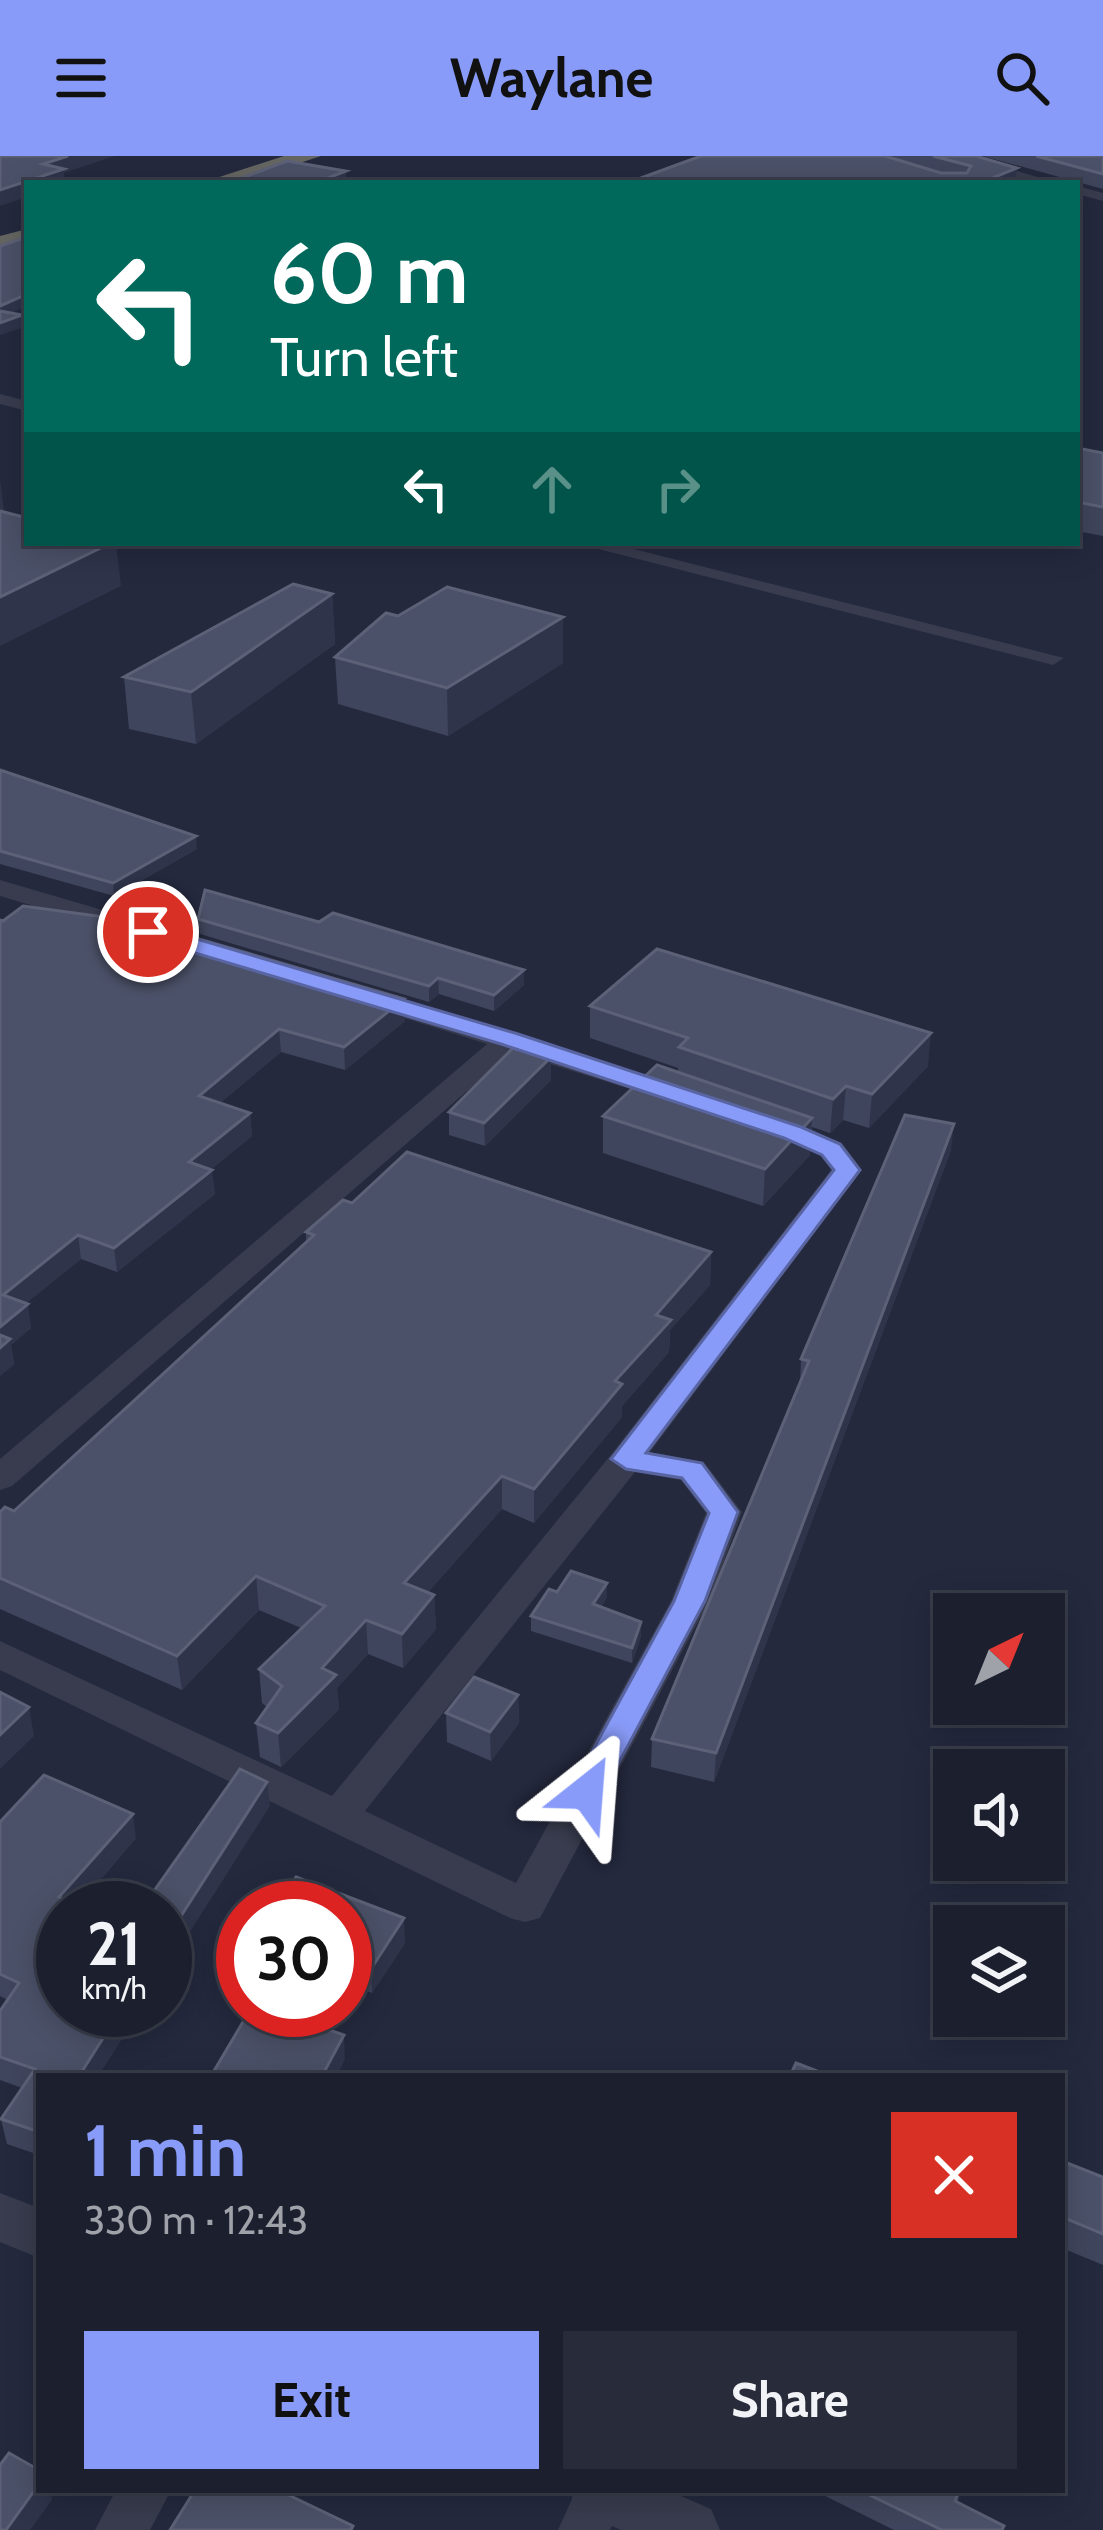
<!DOCTYPE html>
<html lang="en">
<head>
<meta charset="utf-8">
<style>
  :root { --surface:#1b1f2e; --page:#282c3a; --text:#f1f3f6; --muted:#a0a2aa; --line:#393d4a; --accent:#899bf9 }
  body { margin:0; font-family:Cabin,sans-serif; background:var(--page); color:var(--text); height:100vh; display:flex; flex-direction:column; font-size:45px; white-space:nowrap }
  * { box-sizing:border-box; margin:0 }
  p { font-size:39px; color:var(--muted) }
  .icon { flex:none; width:66px; height:66px; fill:none; stroke:currentColor; stroke-width:2; stroke-linecap:round; stroke-linejoin:round }
  .map { position:relative; flex:1; overflow:hidden }
  .side { position:absolute; left:36px; top:1917px; width:1029px; height:420px; display:flex; flex-direction:column; background:var(--surface); border-radius:0px; box-shadow:0 6px 30px #0003,0 0 0 3px var(--line) }
  .side>* { flex:none }
  .guide { position:absolute; left:24px; top:24px; width:1056px; height:366px; border-radius:0px; box-shadow:0 6px 30px #0003,0 0 0 3px var(--line); background:#00695c; color:#fff; overflow:hidden }
  .needle { width:78px; rotate:43deg }
  .fabs { position:absolute; left:933px; top:1437px; display:grid; gap:24px }
  .fabs a { display:grid; place-items:center; width:132px; height:132px; border-radius:0px; background:var(--surface); box-shadow:0 6px 30px #0003,0 0 0 3px var(--line); font-size:60px }
  .speed { position:absolute; left:36px; top:1725px; display:flex; gap:24px; font-size:60px; font-weight:700; text-align:center }
  .speed>* { display:grid; place-content:center; width:156px; height:156px; border-radius:50%; background:var(--surface); box-shadow:0 6px 30px #0003,0 0 0 3px var(--line); line-height:1 }
  .speed small { font-size:30px; font-weight:400 }
  .speed .limit { border:18px solid #d22; background:#fff; color:#111 }
  .pin { position:absolute; display:grid; place-items:center; width:102px; height:102px; color:#fff; margin:-51px; border:6px solid #fff; border-radius:50%; box-shadow:0 3px 12px #0007 }
  .me { position:absolute; width:132px; margin:-66px; rotate:28deg; stroke-linejoin:round; filter:drop-shadow(0 0 9px #0008) }
  .turn { display:flex; align-items:center; gap:42px; height:252px; padding:0 48px; font-size:54px }
  .turn .icon { width:156px; height:156px; stroke-width:2.5 }
  .turn b { display:block; font-size:84px; line-height:102px }
  .lanes { display:flex; align-items:center; height:114px; padding:0 48px; background:#0003; justify-content:center; gap:60px; direction:ltr }
  .lanes .off { opacity:.35 }
  .round { display:grid; place-items:center; flex:none; width:126px; height:126px; border-radius:0px; background:var(--page) }
  .summary { display:flex; align-items:center; justify-content:space-between; height:204px; padding:0 48px }
  h1 { font-size:72px; font-weight:700; line-height:90px; color:var(--accent) }
  .primary-button { display:flex; gap:24px; margin-top:auto; padding:24px 48px }
  .primary-button a { flex:1; height:138px; border-radius:0px; background:var(--accent); color:#111; font-size:48px; font-weight:700; line-height:138px; text-align:center }
  .primary-button a+a { background:var(--page); color:var(--text) }
  header { display:flex; justify-content:space-between; align-items:center; height:156px; padding:0 48px; background:var(--accent); color:#111; font-size:54px; font-weight:700 }
  .map>svg:first-child { display:block }
  .lines { fill:none; stroke-linecap:round; stroke-linejoin:round }
  .minor { fill:#383c4e; fill-rule:evenodd }
  .tertiary { fill:#383c4e; fill-rule:evenodd }
  .trunk { fill:#656562; fill-rule:evenodd }
  .wall { fill:#3f455c }
  .shaded-wall { fill:#2f344b }
  .building { fill:#4b5168; stroke:#5c6177; stroke-width:3 }
  .route { fill:#899bf9; stroke:#5965a2; stroke-width:3 }
</style>
</head>
<body>
<header><svg class="icon" aria-label="menu" viewBox="0 0 24 24"><path d="M4 6h16M4 12h16M4 18h16"/></svg>Waylane<svg class="icon" aria-label="search" viewBox="0 0 24 24"><circle cx="10" cy="10" r="6"/><path d="M15 15l6 6"/></svg></header>
<div class="map">
<svg width="1103" height="2374" viewBox="0 0 1103 2374">
  <rect width="100%" height="100%" fill="#24293e"/>
  <g class="lines">
    <g class="minor">
      <path d="M943,0H966L1058,27H1035Z"/>
      <path d="M1077,30L1103,37V45L1077,38Z"/>
      <path d="M0,238L27,245V255L0,248Z"/>
      <path d="M575,387H610L1064,502L1053,509Z"/>
      <path d="M0,724L140,765L144,771L131,779L0,740Z"/>
      <path d="M364,832L691,934L696,940L681,949L512,896L12,1330L0,1334V1303L487,888L354,846L350,840Z"/>
      <path d="M770,960L842,987L862,1014L650,1296L704,1306L742,1356L709,1445L540,1762L525,1766L510,1762L0,1514V1485L332,1640L614,1295L831,1014L820,999L760,975L755,969ZM635,1316L681,1324L706,1357L671,1445L516,1727L365,1655Z"/>
      <path d="M116,2334H171L150,2374H95Z"/>
      <path d="M576,2334H627L610,2374H558Z"/>
    </g>
    <g class="tertiary">
      <path d="M0,2037L39,2052V2102L0,2086Z"/>
      <path d="M569,2334H667L711,2353L720,2374H621L578,2355Z"/>
    </g>
    <g class="trunk">
      <path d="M284,0H321L239,27H201Z"/>
      <path d="M27,73V88L0,96V80Z"/>
    </g>
  </g>
  <g class="wall">
    <path d="M701,0H976L1015,26L630,27Z"/>
    <path d="M983,0H1103V33Z"/>
    <path d="M1077,292L1103,297V380L1077,375Z"/>
    <path d="M332,438L335,488L196,588L129,573L124,521Z"/>
    <path d="M335,501L563,507L448,580L338,548Z"/>
    <path d="M0,614L197,693L114,740L0,708Z"/>
    <path d="M198,763L524,829L494,855L439,838L429,846L200,778Z"/>
    <path d="M0,764L405,865L345,914L281,896L220,947L250,957L252,980L210,1014L215,1038L117,1116L81,1103L26,1147L31,1172L11,1189L14,1208L0,1220Z"/>
    <path d="M590,850L928,910L869,972L843,964L830,977L812,971L810,999L763,1050L603,997V960L678,916V912L590,882Z"/>
    <path d="M551,924L485,990L449,979V956Z"/>
    <path d="M951,994L714,1626L651,1611L652,1583L800,1228L801,1203Z"/>
    <path d="M352,1047L711,1096L710,1129L670,1174L669,1196L622,1250V1261L534,1367L502,1353L428,1436L434,1439L436,1473L403,1512L368,1498L337,1532L339,1553L281,1611L260,1601L256,1567L267,1551L262,1547L259,1513L301,1472L259,1454L182,1534L0,1453V1356L14,1355L306,1086V1076Z"/>
    <path d="M607,1427V1441L601,1451L641,1480L632,1507L531,1475V1460L557,1436Z"/>
    <path d="M518,1539L519,1567L491,1605L447,1586L446,1557Z"/>
    <path d="M0,1666L136,1682L78,1750L63,1854H140L98,1920H39V1999L7,1988L1,1963L22,1932L0,1924V1855L8,1844L0,1840Z"/>
    <path d="M345,1752L405,1787L372,1837L348,1827L345,1832Z"/>
    <path d="M1062,2005L1103,2021V2109L1062,2092Z"/>
    <path d="M813,2334H960L958,2346L1003,2374H894Z"/>
  </g>
  <g class="shaded-wall">
    <path d="M68,0H115L64,17L65,27H27V41L0,50V34L43,8Z"/>
    <path d="M1017,12L1015,26L1013,27H980Z"/>
    <path d="M346,15L347,27H315Z"/>
    <path d="M27,138V150L0,162V150Z"/>
    <path d="M22,159L24,171L0,179V167Z"/>
    <path d="M0,323L4,355L0,356Z"/>
    <path d="M111,387H116L121,430L0,490V441Z"/>
    <path d="M332,438L335,488L196,588L191,536Z"/>
    <path d="M563,461V507L448,580L447,532Z"/>
    <path d="M196,680L197,693L114,740L113,727Z"/>
    <path d="M524,814V829L494,855V839Z"/>
    <path d="M438,822L439,838L429,846V830Z"/>
    <path d="M404,843L405,865L345,914L344,891Z"/>
    <path d="M279,873L281,896L201,963L199,940Z"/>
    <path d="M931,877L928,910L869,972L872,938Z"/>
    <path d="M551,901V924L485,990L484,967Z"/>
    <path d="M846,930L843,964L830,977L833,943Z"/>
    <path d="M250,957L252,980L192,1029L189,1006Z"/>
    <path d="M812,962L810,999L763,1050L765,1013Z"/>
    <path d="M954,968L951,994L714,1626L716,1597Z"/>
    <path d="M212,1014L215,1038L117,1116L114,1092Z"/>
    <path d="M78,1079L81,1103L7,1163L3,1139Z"/>
    <path d="M711,1096L710,1129L670,1174L669,1196L622,1250V1261L534,1367V1333L615,1225L656,1159Z"/>
    <path d="M28,1148L31,1172L11,1189L14,1208L0,1220V1171Z"/>
    <path d="M502,1320V1353L406,1461L404,1427Z"/>
    <path d="M256,1420L259,1454L182,1534L177,1500Z"/>
    <path d="M607,1427V1441L593,1463V1448Z"/>
    <path d="M434,1439L436,1473L403,1512L402,1478Z"/>
    <path d="M366,1464L368,1498L337,1532L339,1553L281,1611L278,1577L322,1512Z"/>
    <path d="M641,1466V1480L632,1507V1492Z"/>
    <path d="M518,1539L519,1567L491,1605L490,1576Z"/>
    <path d="M29,1551L34,1580L0,1613V1579Z"/>
    <path d="M267,1626L270,1650L165,1815V1785Z"/>
    <path d="M133,1658L136,1682L76,1752L59,1741Z"/>
    <path d="M404,1762L405,1787L372,1837L371,1813Z"/>
    <path d="M346,1803L348,1827L345,1832V1804Z"/>
    <path d="M121,1854H140L98,1920H79Z"/>
    <path d="M311,1854H330L305,1890L303,1865Z"/>
    <path d="M344,1879L345,1903L337,1920H322Z"/>
    <path d="M39,2328V2334H50L52,2344L30,2374H6Z"/>
  </g>
  <g class="building">
    <path d="M0,0H68L43,8L64,13L0,34Z"/>
    <path d="M701,0H885L941,17H967L971,10L933,0H976L1017,12L980,27L630,26Z"/>
    <path d="M1036,0H1103V18Z"/>
    <path d="M287,5L346,15L315,27H228Z"/>
    <path d="M21,83L27,84V138L0,150V90Z"/>
    <path d="M0,155L22,159L0,167Z"/>
    <path d="M1077,292L1103,297V351L1077,346Z"/>
    <path d="M0,355L27,362V387H111L0,441Z"/>
    <path d="M293,428L332,438L191,536L124,521Z"/>
    <path d="M447,431L563,461L447,532L335,501L386,457L398,460Z"/>
    <path d="M0,614L196,680L113,727L0,695Z"/>
    <path d="M205,734L319,766L333,757L524,814L494,839L438,822L429,830L198,763Z"/>
    <path d="M23,750L141,766L404,843L344,891L279,873L199,940L250,957L189,1006L212,1014L114,1092L78,1079L3,1139L28,1148L0,1171V764L3,765Z"/>
    <path d="M657,793L931,877L872,938L846,930L833,943L679,891L688,882L590,850Z"/>
    <path d="M514,891L551,901L484,967L449,956Z"/>
    <path d="M657,909L812,962L765,1013L603,960Z"/>
    <path d="M905,959L954,968L716,1597L652,1583L809,1205L801,1203Z"/>
    <path d="M407,996L711,1096L656,1159L671,1164L615,1225L622,1228L534,1333L502,1320L404,1427L434,1439L402,1478L366,1464L322,1512L336,1519L278,1577L256,1567L282,1530L259,1513L325,1450L256,1420L177,1500L0,1422V1356L5,1351L14,1355L314,1079L306,1076L343,1044L352,1047Z"/>
    <path d="M0,1179L10,1183L0,1192Z"/>
    <path d="M571,1415L607,1427L593,1448L641,1466L632,1492L531,1460L549,1433L557,1436Z"/>
    <path d="M474,1521L518,1539L490,1576L446,1557Z"/>
    <path d="M0,1536L29,1551L0,1579Z"/>
    <path d="M240,1613L267,1626L165,1785V1752H142Z"/>
    <path d="M44,1619L133,1658L59,1741L83,1752H63V1854H121L79,1920H39V1976L1,1963L35,1913L0,1901V1855L19,1827L0,1818V1666Z"/>
    <path d="M296,1721L404,1762L371,1813L346,1803L345,1804V1752H274Z"/>
    <path d="M250,1854H311L303,1865L344,1879L322,1920H211Z"/>
    <path d="M796,1907L830,1920H790Z"/>
    <path d="M1062,2005L1103,2021V2078L1062,2061Z"/>
    <path d="M9,2297L39,2314V2328L6,2374H0V2309Z"/>
    <path d="M195,2334H278L353,2370L351,2374H170Z"/>
    <path d="M859,2334H959L955,2345L1004,2370L1002,2374H942Z"/>
  </g>
  <path class="route" d="M141,771H156L518,878L801,971L840,988L860,1014L646,1297L702,1307L738,1356L705,1445L599,1644L587,1648L570,1636L674,1445L709,1357L682,1322L626,1313L611,1303L834,1014L822,999L784,982L501,888L141,781Z"/>
</svg>
<div class="fabs">
<a><svg class="needle" viewBox="-14 -14 28 28"><path d="M0-13l5 13h-10z" fill="#e53935"/><path d="M0 13l5-13h-10z" fill="#a0a2aa"/></svg></a>
<a><svg class="icon" aria-label="sound" viewBox="0 0 24 24"><path d="M4 9h4l5-4v14l-5-4H4zM17 9q2 3 0 6"/></svg></a>
<a><svg class="icon" aria-label="layers" viewBox="0 0 24 24"><path d="M12 4l9 5-9 5-9-5zM3 14l9 5 9-5"/></svg></a>
</div>
<div class="speed"><div>21<small>km/h</small></div><div class="limit">30</div></div>
<div class="pin" style="left:148px;top:776px;background:#d93025"><svg class="icon" aria-label="arrive" viewBox="0 0 24 24"><path d="M6 21V4h12l-3 4 3 4H6"/></svg></div>
<svg class="me" style="left:587px;top:1636px" viewBox="-20 -20 40 40"><path d="M0-17L14 15 0 8-14 15z" fill="#899bf9" stroke="#fff" stroke-width="4"/></svg>
<div class="guide">
<div class="turn"><svg class="icon" aria-label="left" viewBox="0 0 24 24"><path d="M17 20v-9H6M10 6l-5 5 5 5"/></svg><div><b>60 m</b>Turn left</div></div>
<div class="lanes"><svg class="icon" aria-label="left" viewBox="0 0 24 24"><path d="M17 20v-9H6M10 6l-5 5 5 5"/></svg><svg class="icon off" aria-label="ahead" viewBox="0 0 24 24"><path d="M12 20V5M6 11l6-6 6 6"/></svg><svg class="icon off" aria-label="right" viewBox="0 0 24 24"><path d="M7 20v-9h11M14 6l5 5-5 5"/></svg></div>
</div>
<section class="side">
<div class="summary"><div><h1>1 min</h1><p>330 m · 12:43</p></div><a class="round" style="background:#d93025;color:#fff"><svg class="icon" aria-label="close" viewBox="0 0 24 24"><path d="M6 6l12 12M18 6L6 18"/></svg></a></div>
<div class="primary-button"><a>Exit</a><a>Share</a></div>
</section>
</div>
</body>
</html>
